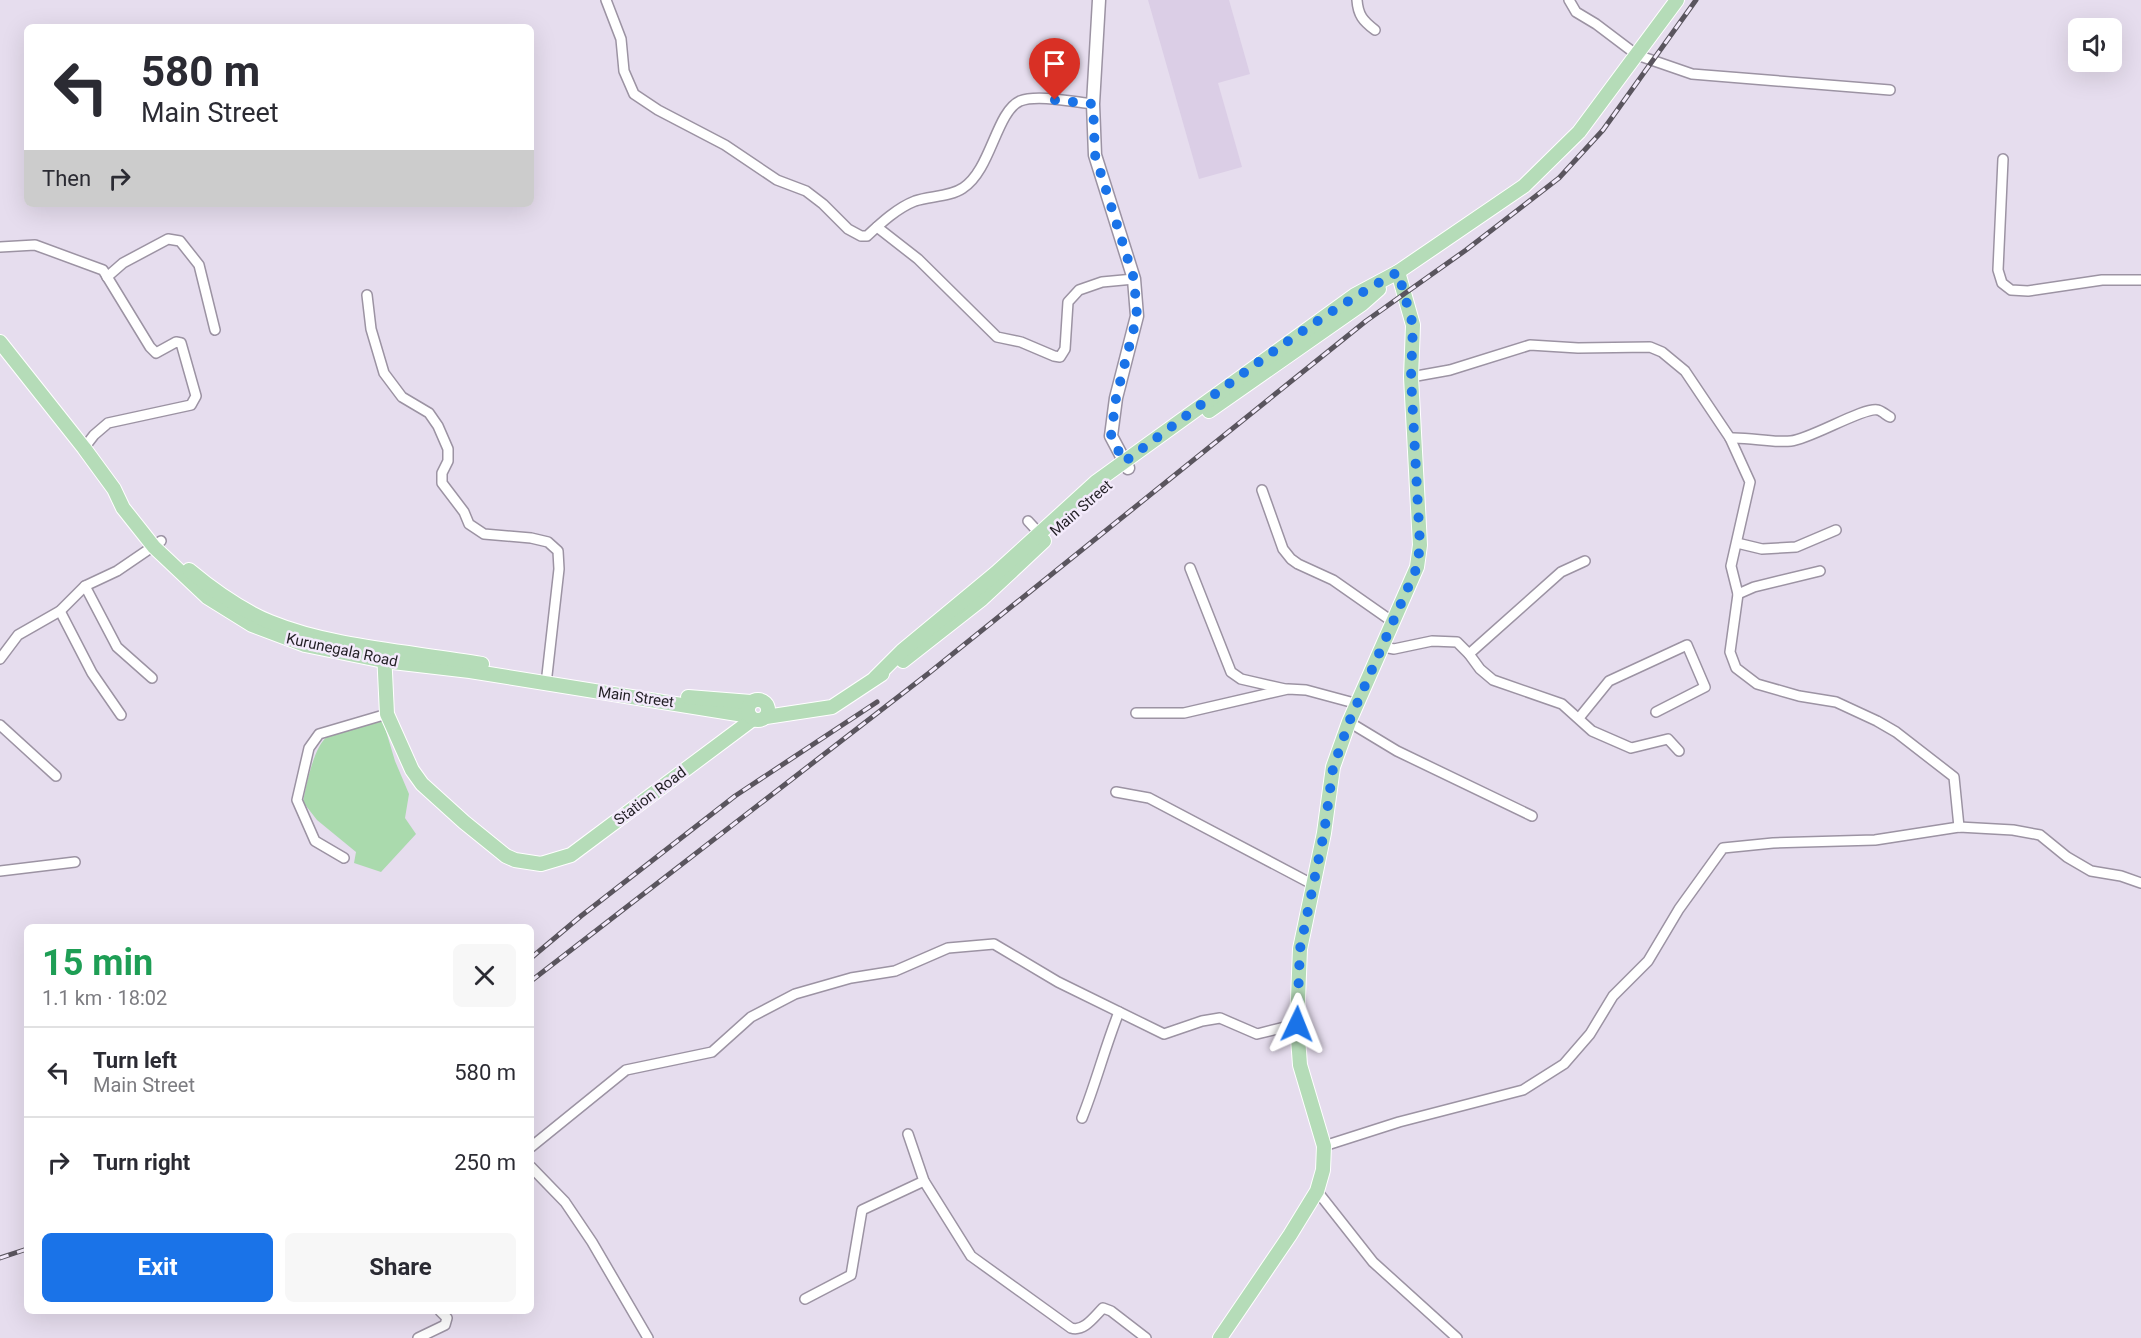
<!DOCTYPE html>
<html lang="en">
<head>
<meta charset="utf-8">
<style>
  :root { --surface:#fff; --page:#f7f7f7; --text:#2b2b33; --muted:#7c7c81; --line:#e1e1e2; --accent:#1a73e8 }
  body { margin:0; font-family:Roboto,sans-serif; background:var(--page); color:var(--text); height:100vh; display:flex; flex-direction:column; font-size:22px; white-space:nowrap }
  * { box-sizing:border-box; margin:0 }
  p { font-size:20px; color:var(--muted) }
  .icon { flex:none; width:33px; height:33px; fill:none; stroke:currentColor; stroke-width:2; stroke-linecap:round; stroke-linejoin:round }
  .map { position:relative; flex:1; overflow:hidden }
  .details { position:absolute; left:24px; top:924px; width:510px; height:390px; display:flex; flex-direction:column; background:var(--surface); border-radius:9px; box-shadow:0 6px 24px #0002 }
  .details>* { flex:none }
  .banner { position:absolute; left:24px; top:24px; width:510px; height:183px; border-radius:9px; box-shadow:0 6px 24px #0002; background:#fff; color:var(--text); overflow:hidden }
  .fabs { position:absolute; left:2068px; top:18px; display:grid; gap:12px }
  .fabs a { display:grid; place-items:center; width:54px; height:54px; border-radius:9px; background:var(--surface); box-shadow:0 6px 24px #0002; font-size:30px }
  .pin { position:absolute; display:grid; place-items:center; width:51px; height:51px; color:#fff; margin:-62px -26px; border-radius:50% 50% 50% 0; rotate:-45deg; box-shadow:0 0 6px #0007 }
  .pin .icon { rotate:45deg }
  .me { position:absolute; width:66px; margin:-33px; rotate:2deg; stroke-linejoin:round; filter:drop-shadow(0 0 4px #0008) }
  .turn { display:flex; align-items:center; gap:21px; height:126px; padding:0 18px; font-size:27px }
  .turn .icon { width:78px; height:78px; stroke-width:2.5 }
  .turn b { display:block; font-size:42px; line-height:51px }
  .then { display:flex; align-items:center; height:57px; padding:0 18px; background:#0003; gap:12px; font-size:22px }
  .round { display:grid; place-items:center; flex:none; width:63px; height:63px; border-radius:9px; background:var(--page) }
  .headline { display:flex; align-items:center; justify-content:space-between; height:102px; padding:0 18px }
  h1 { font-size:36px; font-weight:700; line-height:45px; color:#1e9e55 }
  .action { display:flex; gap:12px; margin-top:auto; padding:12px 18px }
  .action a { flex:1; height:69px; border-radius:9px; background:var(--accent); color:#fff; font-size:24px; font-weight:700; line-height:69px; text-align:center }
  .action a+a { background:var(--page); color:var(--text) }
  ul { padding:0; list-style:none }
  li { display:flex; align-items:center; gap:18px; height:90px; padding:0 18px; border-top:2px solid var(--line) }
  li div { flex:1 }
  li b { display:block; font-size:22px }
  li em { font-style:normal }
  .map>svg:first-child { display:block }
  .built { fill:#dbcee6 }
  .green { fill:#aadaad }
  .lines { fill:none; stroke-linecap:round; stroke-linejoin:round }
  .street-casing { stroke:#9c93a3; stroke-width:12 }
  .secondary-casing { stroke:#9c93a3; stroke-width:15 }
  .primary-casing { stroke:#fff; stroke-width:16 }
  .street { stroke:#fff; stroke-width:9 }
  .secondary { stroke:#fff; stroke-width:12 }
  .primary { stroke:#b5dcb8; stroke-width:14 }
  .rail-casing { stroke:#5a555e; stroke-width:5 }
  .rail { stroke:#f3eafb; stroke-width:3; stroke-dasharray:9; stroke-linecap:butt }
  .route { stroke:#1a73e8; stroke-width:10; stroke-dasharray:0 18 }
  .labels { text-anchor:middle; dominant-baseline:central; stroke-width:5; stroke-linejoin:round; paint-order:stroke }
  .street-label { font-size:15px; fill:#221f25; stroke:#f3eafb }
</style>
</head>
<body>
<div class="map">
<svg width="2141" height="1338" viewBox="0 0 2141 1338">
  <rect width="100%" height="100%" fill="#e6ddee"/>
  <path class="built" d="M1148,0H1229L1250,74L1218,83L1242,167L1199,179Z"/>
  <path class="green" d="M383,721L395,761L409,794L405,818L416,834L381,872L354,863L356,852L317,820L303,802C306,786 314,745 328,736C338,730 370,725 383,721Z"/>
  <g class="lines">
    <defs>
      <g id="street">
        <path d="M606,0L621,39L624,71L634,94L658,110L725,145L777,180L806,191L823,204L848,229L861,236H867C881,223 897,208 915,201C930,196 950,197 963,188C991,170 996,112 1020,101C1037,94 1074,102 1093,104"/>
        <path d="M1357,0C1358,15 1363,21 1375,30"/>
        <path d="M1569,0L1576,12L1596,24L1637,55L1692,74L1890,90"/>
        <path d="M2003,159L1998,270L2002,283L2011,290L2028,291L2102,280H2141"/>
        <path d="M877,227L918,259L997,337L1021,342L1054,356L1060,357L1065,349L1068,302L1079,290L1102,282L1134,279"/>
        <path d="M0,247L35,245L103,270L150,347L156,353L176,342L181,343L196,396L191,405L108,423L94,435L84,448"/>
        <path d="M107,277L123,263L168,239L180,241L199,265L215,330"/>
        <path d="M367,295L371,329L384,373L402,397L429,413L438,426L448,449V461L442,473V483L464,512L469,524L484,534L531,538L548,542L558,551L559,569L546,684"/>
        <path d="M1411,377L1450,370L1530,345L1578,348L1650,347L1662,352L1685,371L1730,438L1750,482L1731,566L1738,594L1730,652L1736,668L1757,684L1799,696L1836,702L1877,721L1896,732L1954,777L1959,827"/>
        <path d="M1730,438C1750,437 1772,443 1791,441C1811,439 1865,406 1878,410C1882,411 1886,415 1890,417"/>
        <path d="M1262,490L1283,549L1291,559L1298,564L1333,580L1393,622"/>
        <path d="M1028,521L1039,533"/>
        <path d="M1737,543L1762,549L1796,547L1836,530"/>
        <path d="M1190,568L1231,672L1241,679L1285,689"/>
        <path d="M85,586L117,647L152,678"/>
        <path d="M1738,594L1754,587L1820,571"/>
        <path d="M60,611L92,673L121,715"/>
        <path d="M1383,647L1394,649L1432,641L1457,642L1469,654L1480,669L1493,680L1562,704L1592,731L1631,748L1668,739L1679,751"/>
        <path d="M1469,654L1561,572L1585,561"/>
        <path d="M0,659L18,635L60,611L85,586L117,571L161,541"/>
        <path d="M1136,713H1184L1288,689L1306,690L1358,704"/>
        <path d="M1579,718L1609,681L1687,645L1705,687L1656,712"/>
        <path d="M1349,722L1397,751L1532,816"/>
        <path d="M0,725L56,776"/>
        <path d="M1116,792L1149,798L1312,884"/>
        <path d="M344,858L315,841L297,800L309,748L319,734L387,714"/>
        <path d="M0,871L75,862"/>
        <path d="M1082,1118C1096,1083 1105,1047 1119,1012"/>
        <path d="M908,1134L924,1181L971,1256L1071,1328C1084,1332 1094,1317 1103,1308L1111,1311L1146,1338"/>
        <path d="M1324,1146L1399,1122L1523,1090L1564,1064L1590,1034L1613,996L1648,961L1679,909L1723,848L1773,843L1875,840L1959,827L2013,830L2040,835L2067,857L2091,871L2121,876L2141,883"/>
        <path d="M531,1147L626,1070L712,1052L751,1017L795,994L851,978L895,971L948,948L994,944L1058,982L1164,1034L1202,1021L1220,1018L1257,1034L1297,1024"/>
        <path d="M531,1167L565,1202L592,1242L648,1338"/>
        <path d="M1317,1191L1373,1262L1457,1338"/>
        <path d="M805,1299L851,1275L862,1210L924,1181"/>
        <path d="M418,1338L445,1325L447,1318L440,1311"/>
      </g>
      <path id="secondary" d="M1099,0L1093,104L1095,155L1134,279L1137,316L1116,398L1111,436L1128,468"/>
      <g id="primary">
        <path d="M0,342L84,448L114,489L123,508L154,547L207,597L252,625L305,645L384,661L470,671L750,716"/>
        <path d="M1209,411L1362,304L1379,289"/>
        <path d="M189,570C213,590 241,610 270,622C333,648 415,652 482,664"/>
        <path d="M384,652L387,714L412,770L422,784L464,822L506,856L515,860L541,864L571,855L753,719"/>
        <path d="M903,661L982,599L1044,541"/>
        <path d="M875,678L902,651L996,573L1096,482L1355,295L1398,272L1524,186L1579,132L1677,0"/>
        <path d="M688,697L751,702"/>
        <circle cx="758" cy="710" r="10"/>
        <path d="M766,717L832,707L882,674"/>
        <path d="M1220,1338L1290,1235L1317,1191L1323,1170L1324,1146L1300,1065L1297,1024L1300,949L1324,833L1333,767L1349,722L1417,567L1420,545L1411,377L1413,325L1398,272"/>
      </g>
    </defs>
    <use href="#street" class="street-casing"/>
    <use href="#secondary" class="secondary-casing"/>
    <use href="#primary" class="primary-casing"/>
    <use href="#street" class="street"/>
    <use href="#secondary" class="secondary"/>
    <use href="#primary" class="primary"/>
    <defs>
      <g id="rail">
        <path d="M531,958L581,916L735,796L877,702"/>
        <path d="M531,981L929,673L1366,321L1466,250L1559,178L1603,130L1696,0"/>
        <path d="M0,1258L27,1249"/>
      </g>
    </defs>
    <use href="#rail" class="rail-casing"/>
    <use href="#rail" class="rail"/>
  </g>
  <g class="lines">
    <path class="route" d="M1055,100L1093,104L1095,155L1134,279L1137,316L1116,398L1111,436L1124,462C1213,397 1301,325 1398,272L1413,325L1411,377L1420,545L1417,567L1349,722L1333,768L1324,833L1300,949L1297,1024"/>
  </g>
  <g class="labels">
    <g class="street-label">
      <text transform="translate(1081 508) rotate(-41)">Main Street</text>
      <text transform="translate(342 650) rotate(12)">Kurunegala Road</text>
      <text transform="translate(636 697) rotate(8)">Main Street</text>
      <text transform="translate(650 796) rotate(-37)">Station Road</text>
    </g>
  </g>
</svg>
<div class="fabs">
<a><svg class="icon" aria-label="sound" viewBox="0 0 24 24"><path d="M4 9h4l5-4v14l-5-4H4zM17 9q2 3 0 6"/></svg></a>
</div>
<div class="pin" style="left:1055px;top:100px;background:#d93025"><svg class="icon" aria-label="arrive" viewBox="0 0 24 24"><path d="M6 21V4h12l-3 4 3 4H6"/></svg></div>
<svg class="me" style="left:1297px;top:1024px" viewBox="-20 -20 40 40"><path d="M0-17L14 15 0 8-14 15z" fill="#1a73e8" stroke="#fff" stroke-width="4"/></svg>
<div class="banner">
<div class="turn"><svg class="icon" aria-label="left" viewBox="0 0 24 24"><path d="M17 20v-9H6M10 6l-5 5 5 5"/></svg><div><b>580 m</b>Main Street</div></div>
<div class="then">Then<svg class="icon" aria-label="right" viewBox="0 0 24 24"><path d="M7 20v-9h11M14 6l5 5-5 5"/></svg></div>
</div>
<section class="details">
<div class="headline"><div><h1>15 min</h1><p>1.1 km · 18:02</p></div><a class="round"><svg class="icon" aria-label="close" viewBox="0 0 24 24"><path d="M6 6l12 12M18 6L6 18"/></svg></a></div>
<ul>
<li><svg class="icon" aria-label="left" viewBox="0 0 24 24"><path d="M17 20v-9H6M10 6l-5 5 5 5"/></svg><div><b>Turn left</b><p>Main Street</p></div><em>580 m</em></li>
<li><svg class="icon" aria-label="right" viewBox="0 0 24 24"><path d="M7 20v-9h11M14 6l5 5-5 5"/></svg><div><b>Turn right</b></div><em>250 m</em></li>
</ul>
<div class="action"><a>Exit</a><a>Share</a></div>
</section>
</div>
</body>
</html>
